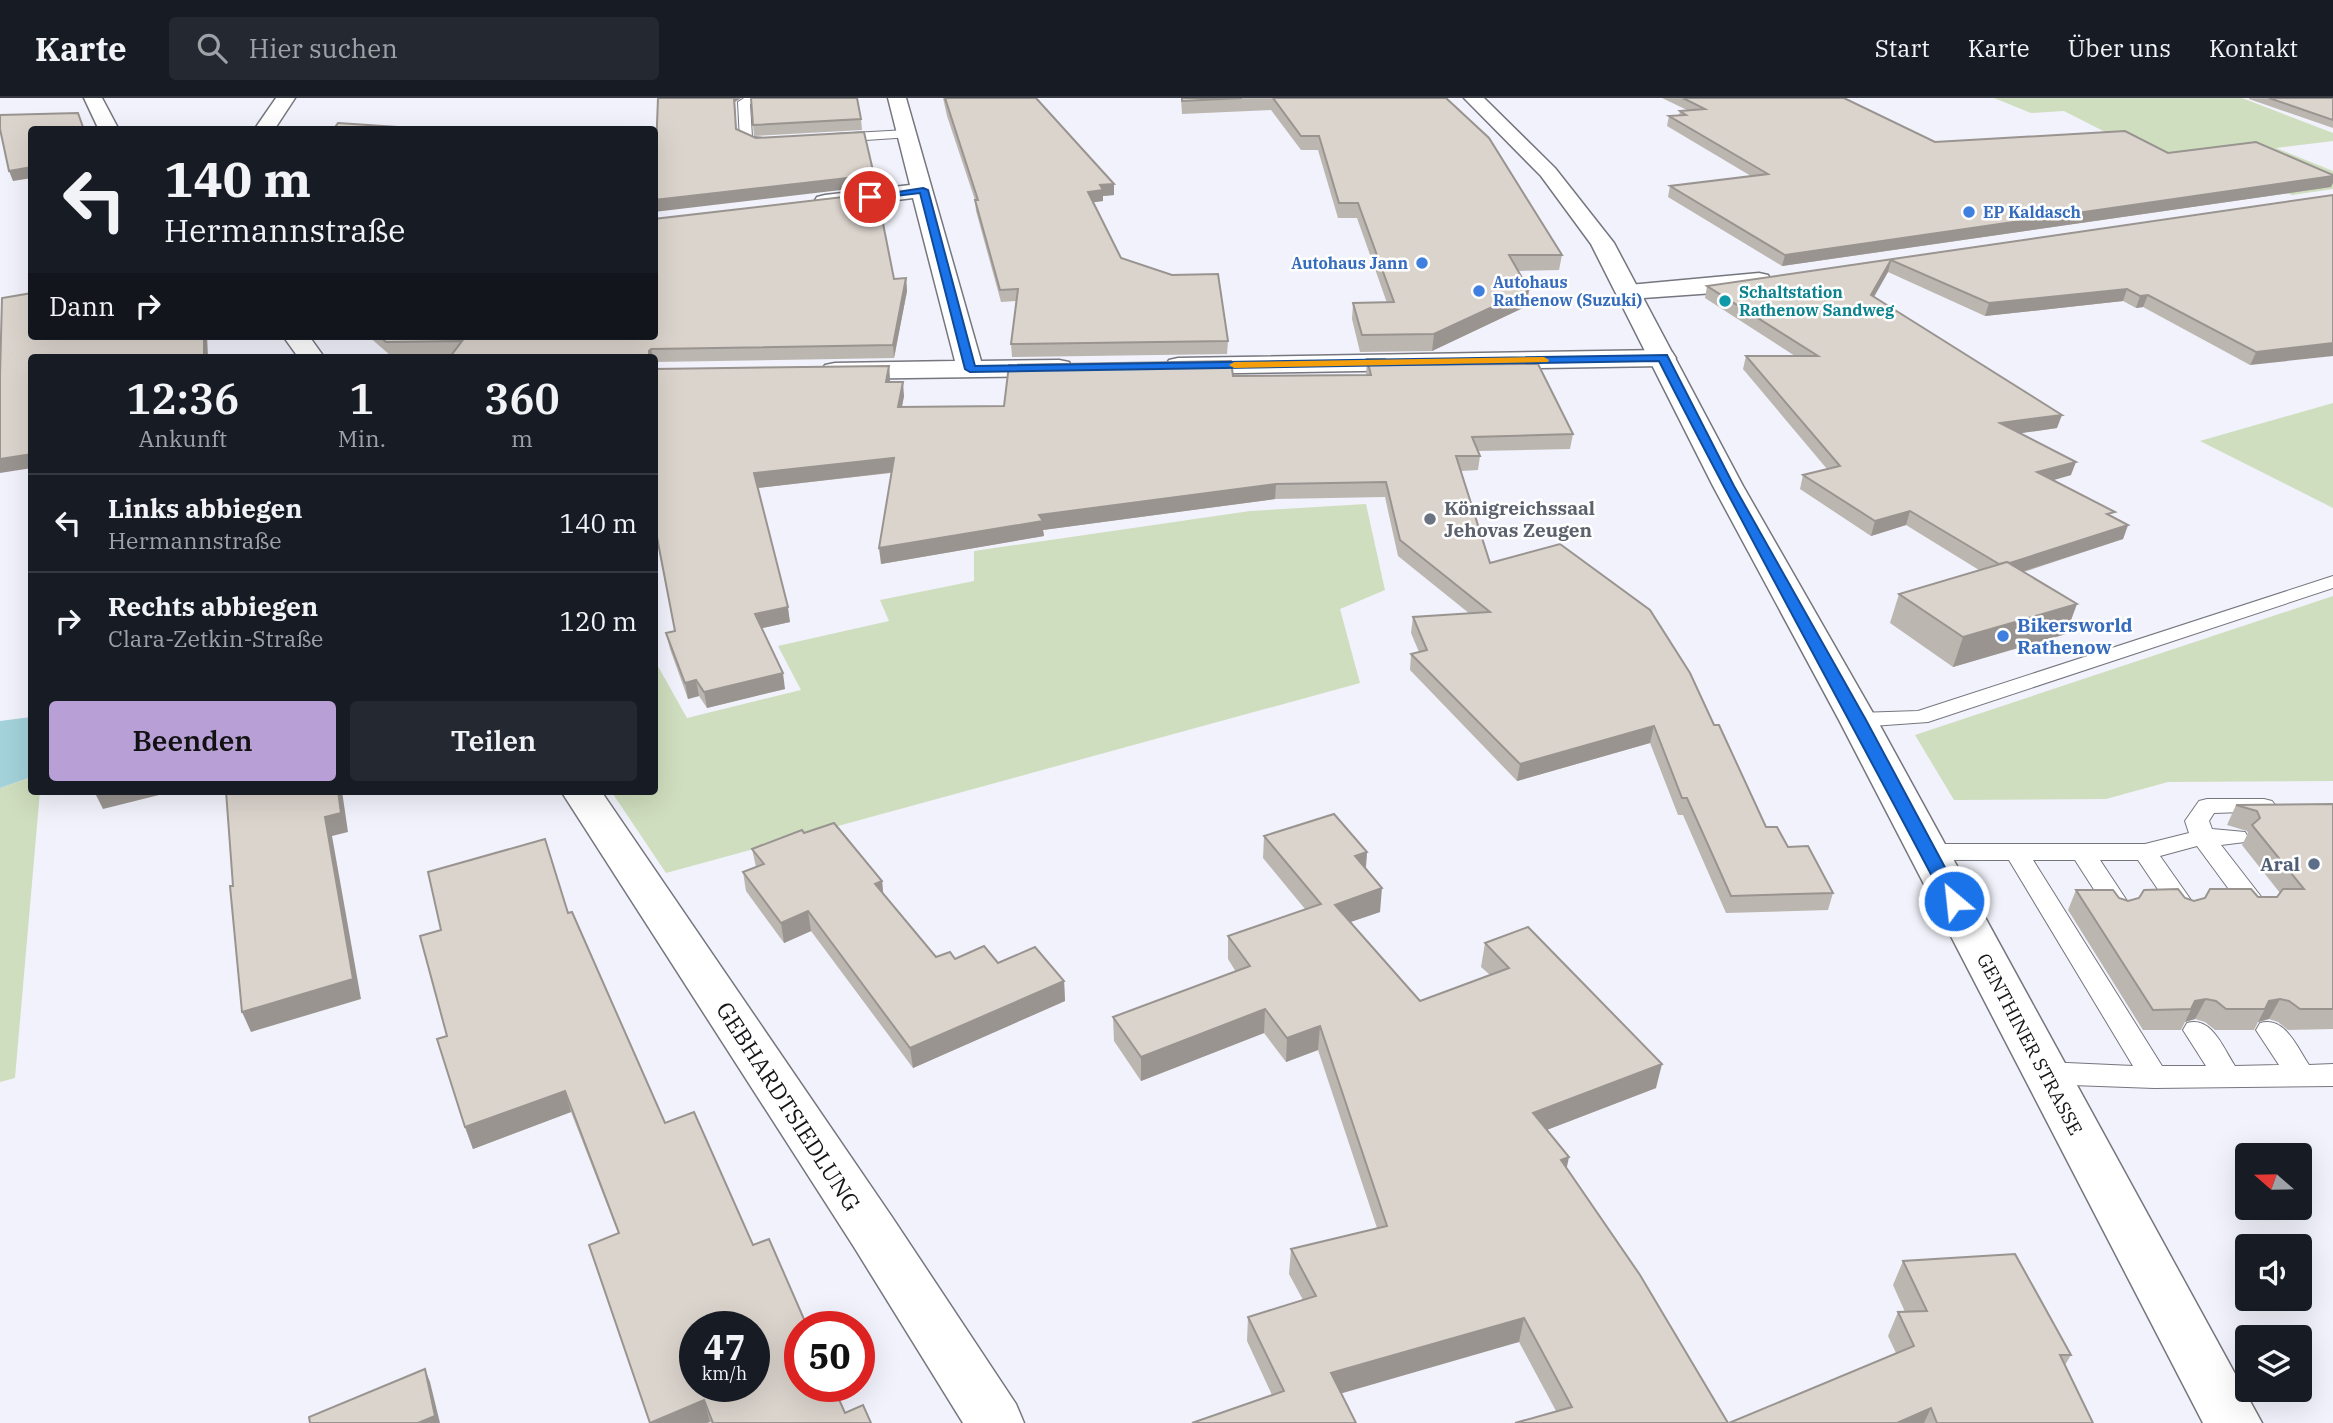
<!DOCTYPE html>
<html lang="de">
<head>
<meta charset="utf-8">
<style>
  :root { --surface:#171b24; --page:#242831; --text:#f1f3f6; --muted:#9ea1a6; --line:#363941; --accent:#b8a0d7 }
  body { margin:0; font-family:"IBM Plex Serif",serif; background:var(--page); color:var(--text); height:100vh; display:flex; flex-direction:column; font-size:26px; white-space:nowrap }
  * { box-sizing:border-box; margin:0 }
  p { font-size:23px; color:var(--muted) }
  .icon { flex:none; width:38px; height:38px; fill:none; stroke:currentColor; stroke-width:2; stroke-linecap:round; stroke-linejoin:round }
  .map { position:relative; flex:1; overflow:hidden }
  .panel { position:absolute; left:28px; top:256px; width:630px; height:441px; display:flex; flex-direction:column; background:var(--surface); border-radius:7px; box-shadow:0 7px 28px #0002 }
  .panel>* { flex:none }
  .hud { position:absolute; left:28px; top:28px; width:630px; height:214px; border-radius:7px; box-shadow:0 7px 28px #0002; background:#171b24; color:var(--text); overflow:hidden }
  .needle { width:46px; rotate:290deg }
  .fabs { position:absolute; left:2235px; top:1045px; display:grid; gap:14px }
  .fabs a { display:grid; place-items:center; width:77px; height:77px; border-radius:7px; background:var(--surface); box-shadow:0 7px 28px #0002; font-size:35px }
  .speed { position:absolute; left:679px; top:1213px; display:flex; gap:14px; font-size:35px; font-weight:700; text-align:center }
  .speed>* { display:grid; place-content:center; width:91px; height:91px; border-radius:50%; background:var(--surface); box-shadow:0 7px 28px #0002; line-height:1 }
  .speed small { font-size:18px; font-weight:400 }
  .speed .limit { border:10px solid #d22; background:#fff; color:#111 }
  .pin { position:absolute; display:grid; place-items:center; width:60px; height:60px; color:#fff; margin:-30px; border:4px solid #fff; border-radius:50%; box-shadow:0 2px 7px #0007 }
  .me { position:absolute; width:77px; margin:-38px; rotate:332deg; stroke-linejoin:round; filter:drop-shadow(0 0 5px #0008) }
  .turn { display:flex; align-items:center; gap:24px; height:147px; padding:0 21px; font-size:32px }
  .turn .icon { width:91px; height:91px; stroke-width:2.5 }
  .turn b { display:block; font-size:49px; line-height:60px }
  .then { display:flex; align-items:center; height:66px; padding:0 21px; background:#0003; gap:14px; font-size:26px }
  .eta { display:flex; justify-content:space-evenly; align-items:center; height:119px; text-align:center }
  .eta b { font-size:42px; font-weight:600; line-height:49px }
  .action { display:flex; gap:14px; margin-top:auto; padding:14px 21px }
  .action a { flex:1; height:80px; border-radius:7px; background:var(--accent); color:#111; font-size:28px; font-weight:600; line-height:80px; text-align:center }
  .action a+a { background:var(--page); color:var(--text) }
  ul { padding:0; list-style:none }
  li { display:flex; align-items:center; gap:21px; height:98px; padding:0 21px; border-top:2px solid var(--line) }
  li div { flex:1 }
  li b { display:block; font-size:26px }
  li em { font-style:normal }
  header { display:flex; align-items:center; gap:42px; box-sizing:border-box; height:98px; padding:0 35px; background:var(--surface); border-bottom:2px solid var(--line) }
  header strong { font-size:33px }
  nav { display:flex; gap:38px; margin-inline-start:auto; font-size:24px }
  .search { width:490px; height:63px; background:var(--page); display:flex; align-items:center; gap:18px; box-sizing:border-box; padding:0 24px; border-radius:7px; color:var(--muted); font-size:26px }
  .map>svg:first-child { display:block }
  .green { fill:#cfdebe }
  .water { fill:#a3d2da }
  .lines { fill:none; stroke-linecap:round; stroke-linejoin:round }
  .lane-casing { stroke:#75767e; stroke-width:2 }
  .street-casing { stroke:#75767e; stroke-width:3 }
  .secondary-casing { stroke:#75767e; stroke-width:3 }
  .lane { fill:#fff; fill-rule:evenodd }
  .street { fill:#fff; fill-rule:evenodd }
  .secondary { fill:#fff; fill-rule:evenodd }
  .wall { fill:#bcb6b0 }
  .shaded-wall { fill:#999490 }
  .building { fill:#dbd4cd; stroke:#999490; stroke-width:2; fill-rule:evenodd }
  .route { fill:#1a73e8; stroke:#114b97; stroke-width:2 }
  .slow { fill:#f59e0b }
  .shop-dot { fill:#3f7fe0; stroke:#fff; stroke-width:2.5 }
  .culture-dot { fill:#0f9aa8; stroke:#fff; stroke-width:2.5 }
  .worship-dot { fill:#6b7280; stroke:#fff; stroke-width:2.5 }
  .service-dot { fill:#5c6f8a; stroke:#fff; stroke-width:2.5 }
  .labels { text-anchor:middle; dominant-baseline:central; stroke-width:5; stroke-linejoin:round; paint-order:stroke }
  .far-shop-label { font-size:16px; font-weight:bold; fill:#366cbe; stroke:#fff; text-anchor:start }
  .far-culture-label { font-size:16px; font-weight:bold; fill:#0d838f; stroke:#fff; text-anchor:start }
  .worship-label { font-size:19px; font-weight:bold; fill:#5b616d; stroke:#fff; text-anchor:start }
  .shop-label { font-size:19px; font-weight:bold; fill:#366cbe; stroke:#fff; text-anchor:start }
  .service-label { font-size:19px; font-weight:bold; fill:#4e5e75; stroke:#fff; text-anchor:end }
  .street-label { font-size:19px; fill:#161619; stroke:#fff }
  .near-street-label { font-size:23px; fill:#161619; stroke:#fff }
</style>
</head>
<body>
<header>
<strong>Karte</strong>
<div class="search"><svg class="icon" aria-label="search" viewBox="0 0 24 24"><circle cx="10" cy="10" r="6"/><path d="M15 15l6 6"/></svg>Hier suchen</div>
<nav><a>Start</a><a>Karte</a><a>Über uns</a><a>Kontakt</a></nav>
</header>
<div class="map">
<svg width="2333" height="1325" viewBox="0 0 2333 1325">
  <rect width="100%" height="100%" fill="#f1f2fb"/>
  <g class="green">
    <path d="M1994,0H2242L2333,35V43L2276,50L2333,73V91L2292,97L2210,65L2174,69L2064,13L2031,15Z"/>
    <path d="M2333,305V410L2200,343Z"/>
    <path d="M1366,406L1385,492L1340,511L1360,585L666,775L611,693H654L655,563L687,620L801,592L778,548L889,523L880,502L974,483V453L1250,413Z"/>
    <path d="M2333,498V683L2168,684L2106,701L1954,702L1915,637Z"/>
    <path d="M31,679L32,693H40L15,980L0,984V690Z"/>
  </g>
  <path class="water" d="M31,619V679L0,690V623Z"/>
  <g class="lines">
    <defs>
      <g id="lane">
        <path d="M744,0H760L750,6L752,39L774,41V47L746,46L740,42L738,4Z"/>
        <path d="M907,32L913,36L911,39L835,44L829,40L835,36Z"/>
        <path d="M2333,478V490L1928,624L1858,629L1850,627L1847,622L1850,617L1858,615L1918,613Z"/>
        <path d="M2207,701H2264L2272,703L2276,708L2272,713L2214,715L2209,723L2212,731L2245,734L2248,739L2245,744L2221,747L2266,805L2270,811L2266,817L2257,819L2248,817L2197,748L2160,758L2198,812L2194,818L2185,821L2176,818L2138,762H2100L2133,812L2129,818L2120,821L2111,818L2075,762H2033L2162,968H2206L2183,932L2187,925C2212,918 2223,950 2235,968L2279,967L2256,932L2260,925C2285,918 2297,949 2309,967L2333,966V988L2154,990L2045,986L2035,982L2031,975L2035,968L2045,964L2133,968L2009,762H1927L1918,760L1915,754L1918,748L1927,746H2145L2189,735L2185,723L2199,703Z"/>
      </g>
      <g id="street">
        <path d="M84,0H102L119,32H99Z"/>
        <path d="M276,0H295L274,32H254Z"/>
        <path d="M888,0H906L981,263L1059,262L1069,264L1072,270L1069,276L1059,278L835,281L825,279L821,273L825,267L835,265L955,263L913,100L825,111L817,109L814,104L817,99L825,97L910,87Z"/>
        <path d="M1759,175L1768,177L1771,182L1768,187L1714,195L1629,201L1620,199L1617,194L1620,189L1629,187Z"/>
        <path d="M283,238H309L324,259H298Z"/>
        <path d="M1663,252L1672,254L1676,260L1672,266L1663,268L1178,276L1169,274L1165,268L1169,262L1178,260Z"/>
        <path d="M561,693H601L892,1119L1016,1306L1024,1325H963L854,1149Z"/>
      </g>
      <path id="secondary" d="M1464,0H1484L1555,70L1614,145L1743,388L1877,622L2262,1325H2203L1839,622L1713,388L1591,146L1541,78Z"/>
    </defs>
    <use href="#lane" class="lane-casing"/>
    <use href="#street" class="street-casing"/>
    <use href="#secondary" class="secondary-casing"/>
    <use href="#lane" class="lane"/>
    <use href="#street" class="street"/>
    <use href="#secondary" class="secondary"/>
  </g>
  <g class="wall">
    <path d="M943,0H1036L1114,86V97L1103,98V103L1093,104L1121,160L1228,243L1227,256L1012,259L1011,246L1016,203L1001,204L976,113L975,102L947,18Z"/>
    <path d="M1181,0H1446L1562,157L1559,172L1518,173L1527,208L1432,253L1360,254L1352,221L1353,205H1387L1357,120H1338L1318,52H1301L1271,12L1182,16Z"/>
    <path d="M1662,0H1844L1935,44L2168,55L2331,89L1782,168L1668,99L1670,88L1751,78L1667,28L1669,18L1679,17L1680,13L1687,12Z"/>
    <path d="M2249,0H2333V30L2249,1Z"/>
    <path d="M861,21L862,32L754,38L753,27Z"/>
    <path d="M2333,97L2250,267L2143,209L2136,210L2123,203L1985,218L1888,174L1874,199L2057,330L2020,335L2071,377L2053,382L2113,419L2128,427L2123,441L2024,474L2066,536L1953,569L1890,525L1899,496L1979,472L1906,427L1871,438L1800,391L1803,377L1827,371L1743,271L1746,258H1795L1705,200L1707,188Z"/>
    <path d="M906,180L907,193L894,260L654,264V259H450L452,256L390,257L368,238H654L894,181Z"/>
    <path d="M1367,261L1386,267L1573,336L1570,351L1478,353L1480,358L1478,372L1461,373L1490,465L1714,627L1766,729L1788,749L1833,795L1828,812L1726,815L1683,717H1678L1650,645L1517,683L1410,572L1411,556L1419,554L1411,535L1413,519L1470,516L1398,458L1385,399L1275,401L1043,432L1044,438L881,466L891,375L758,390L790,524L762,530L785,591L707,610L699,598L688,601L670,551L666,535L675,533L658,449L889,268L890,284L904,298L902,309L1004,308L1233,278L1366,277Z"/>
    <path d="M2333,706V931L2288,932L2278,924L2269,921L2258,924L2254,932H2215L2205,924L2195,921L2185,924L2181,932H2143L2068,812L2076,792L2119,800L2128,803L2185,800L2194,803L2277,799L2280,795L2242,747L2248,735L2247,733L2227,727L2236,707Z"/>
    <path d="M804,735L882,783L883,795L936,859L998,865L1064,883L1065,903L913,970L811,833L784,845L746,793L743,774L756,769L752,751Z"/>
    <path d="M1264,738L1367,754L1366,771L1380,814L1350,824L1420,903L1490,877L1481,869L1485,845L1656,990L1547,1032L1566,1071L1728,1325L1556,1313L1519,1244L1272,1297L1247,1243L1248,1219L1303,1202L1289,1176L1291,1151L1377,1130L1318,952L1286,964L1264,935L1141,983L1114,943L1113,919L1236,874L1228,861V838L1305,811L1263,760Z"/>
    <path d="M568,815L665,1025L753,1147L845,1315L871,1325H711L710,1324L707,1325H650L589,1147L618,1135L571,1014L473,1051L465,1029L447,938Z"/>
    <path d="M1903,1163L2071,1257L2065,1267L2093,1325H1729L1896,1255L1888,1238L1898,1214H1905L1893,1187Z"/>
  </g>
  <g class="shaded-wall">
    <path d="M734,0H741L735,4L737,42Z"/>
    <path d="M32,69V80L13,83L9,73Z"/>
    <path d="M874,77L875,88L654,114V102Z"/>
    <path d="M2333,78V85L2331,89L1782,168L1785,157Z"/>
    <path d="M1114,86V97L1103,98V103L1088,105V94L1100,87Z"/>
    <path d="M1891,162L1888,174L1868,209L1871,197Z"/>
    <path d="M906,180L907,193L894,260L893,247Z"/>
    <path d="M2127,191L2123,203L1985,218L1989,205Z"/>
    <path d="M1529,192L1527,208L1432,253L1434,236Z"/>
    <path d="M2148,197L2143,209L2136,210L2140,198Z"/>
    <path d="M204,238H207L208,259H204Z"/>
    <path d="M2333,245V258L2250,267L2256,254Z"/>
    <path d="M651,251L653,259H649V253Z"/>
    <path d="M1386,261L1385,275L1375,267Z"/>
    <path d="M889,268L890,282L887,298L886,284Z"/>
    <path d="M903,284L904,298L899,323L898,309Z"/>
    <path d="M2062,317L2057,330L1995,339L2000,325Z"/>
    <path d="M32,356V370L0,375V361Z"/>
    <path d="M894,360L895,374L757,390L754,375Z"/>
    <path d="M2076,364L2071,377L2033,388L2037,374Z"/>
    <path d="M1276,386L1275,401L1043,432L1044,438L881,466L879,450L1039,417Z"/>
    <path d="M1910,413L1906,427L1871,438L1875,423Z"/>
    <path d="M2128,427L2123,441L1996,482L2001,468Z"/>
    <path d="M654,434H656L659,449L654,450Z"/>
    <path d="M2077,506L2066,536L1953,569L1963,539Z"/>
    <path d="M788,509L790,524L758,531L755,516Z"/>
    <path d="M783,575L785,591L707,610L704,594Z"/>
    <path d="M696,582L699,598L688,601L685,585Z"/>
    <path d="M1654,628L1650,645L1517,683L1520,666Z"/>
    <path d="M94,693H175L103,711Z"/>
    <path d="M338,693H342L348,734L332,738L361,901L251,934L242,914L325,719Z"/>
    <path d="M1367,754L1365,777L1355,758Z"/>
    <path d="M882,783L884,803L875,786Z"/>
    <path d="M1382,790L1380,814L1333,830L1335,807Z"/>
    <path d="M808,813L811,833L784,845L781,825Z"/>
    <path d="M1064,883L1065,903L913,970L910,950Z"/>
    <path d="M2206,901L2195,921L2185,924L2195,903Z"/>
    <path d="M2280,901L2269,921L2258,924L2269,903Z"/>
    <path d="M1265,911L1264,935L1141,983V959Z"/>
    <path d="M1320,928L1318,952L1286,964L1287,940Z"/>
    <path d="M1662,966L1656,990L1528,1039L1533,1015Z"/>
    <path d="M565,993L571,1014L473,1051L465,1029Z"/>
    <path d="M1569,1059L1564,1083L1561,1062Z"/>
    <path d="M1524,1220L1519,1244L1329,1299L1331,1275Z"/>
    <path d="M425,1271L430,1284L440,1325H418Z"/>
    <path d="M704,1302L710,1324L707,1325H652Z"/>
    <path d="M1931,1310L1924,1325H1897Z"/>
  </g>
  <g class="building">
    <path d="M658,0H734L736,31L756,40L864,34L874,77L654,102V52H656Z"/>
    <path d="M751,0H857L861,21L753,27Z"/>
    <path d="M945,0H1036L1114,86L1100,87L1103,92L1088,94L1121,160L1172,177L1218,176L1228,243L1011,246L1018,191L1000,192L975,102H978Z"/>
    <path d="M1182,0H1242L1182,3Z"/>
    <path d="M1273,0H1446L1489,40L1562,157H1509L1529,192L1434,236L1362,237L1353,205L1394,204L1358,105H1339L1319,38H1301Z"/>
    <path d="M1683,0H1844L1935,44L2125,33L2168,55L2256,44L2333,77V78L1785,157L1670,88L1768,76L1669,18L1686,17L1680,13L1705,11Z"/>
    <path d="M2269,0H2333V22Z"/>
    <path d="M78,15L84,32H32V69L9,73L0,31V17Z"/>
    <path d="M338,25L412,30V32H333Z"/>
    <path d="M877,95L894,181L906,180L893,247L651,251L649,253V259H450L462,243L386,244L379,238H654V121Z"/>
    <path d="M2333,97V245L2256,254L2148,197L2140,198L2127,191L1989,205L1891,162L1871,197L2062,317L2000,325L2076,364L2037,374L2115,414L2107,416L2128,427L2010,465L2007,464L1999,466L1910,413L1875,423L1803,377L1840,368L1746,258H1818L1707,188Z"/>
    <path d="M32,195V238H204V259H32V356L0,361V277L2,200Z"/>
    <path d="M1367,261H1386L1375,267L1538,266L1573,336L1472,339L1480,358H1456L1490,465L1560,446L1650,512L1690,575L1714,627H1719L1766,729H1777L1788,749L1808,748L1833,795L1731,798L1687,700H1682L1654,628L1520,666L1411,556L1427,552L1413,519L1490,514L1400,442L1386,384L1276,386L1039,417L1043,423L879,450L894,360L754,375L788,509L755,516L783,575L704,594L696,582L685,585L666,535L675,533L656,434H654V271L889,268L886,284H903L898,309L1004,308L1009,267L1231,263L1233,278L1371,277Z"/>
    <path d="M2007,464L2077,506L1963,539L1899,496Z"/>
    <path d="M226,693H338L341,715L325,719L353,881L242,914L230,788H233Z"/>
    <path d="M2333,706V911H2300L2289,903L2280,901L2269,903L2265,911H2226L2216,903L2206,901L2195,903L2191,911L2153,912L2076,792H2113L2119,800L2128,803L2139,800L2144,792L2178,791L2185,800L2194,803L2205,800L2210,791H2251L2258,799H2277L2283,791H2304L2252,727L2260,720L2257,713L2236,707Z"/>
    <path d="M1334,716L1367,754L1355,758L1382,790L1335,807L1420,903L1509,870L1485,845L1528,829L1662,966L1533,1015L1569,1059L1561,1062L1640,1177L1728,1325H1515L1572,1309L1524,1220L1331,1275L1356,1325H1192L1284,1293L1248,1219L1316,1198L1291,1151L1387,1128L1320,928L1287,940L1265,911L1141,959L1113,919L1250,868L1228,838L1321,806L1264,738Z"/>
    <path d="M834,725L882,783L875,786L936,859L950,854L955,861L984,848L998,865L1035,849L1064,883L910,950L808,813L781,825L743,774L764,766L752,751L802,732L804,735Z"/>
    <path d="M545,741L568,815L572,814L665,1025L694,1014L753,1147L769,1141L807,1228H800V1288H833L845,1315L863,1307L871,1325H713L704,1302L650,1325L589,1147L619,1135L565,993L465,1029L437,941L447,938L420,838L441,832L428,774ZM695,1228H754V1288H695Z"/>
    <path d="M2015,1156L2071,1257H2060L2093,1325H1937L1931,1310L1897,1325H1729L1914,1248L1898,1214L1927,1213L1903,1163Z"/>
    <path d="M425,1271L435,1318L418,1325H310L309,1319Z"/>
  </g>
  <path class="route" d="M923,90L928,92L975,268L1667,257L1734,388L1866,622L1963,803L1960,807H1947L1945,803C1851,623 1751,445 1659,263L970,274L965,271L920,95L870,101L865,99Z"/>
  <path class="slow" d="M1544,259L1549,262L1548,264L1234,270L1229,267L1234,264Z"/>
  <g class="shop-dot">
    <circle cx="1969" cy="114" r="7"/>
    <circle cx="1422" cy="165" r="7"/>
    <circle cx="1479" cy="193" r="7"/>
    <circle cx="2003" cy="538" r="7"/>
  </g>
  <circle class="culture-dot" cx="1725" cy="203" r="7"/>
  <circle class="worship-dot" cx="1430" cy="421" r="7"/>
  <circle class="service-dot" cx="2314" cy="766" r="7"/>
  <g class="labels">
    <g class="far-shop-label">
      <text x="1983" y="114">EP Kaldasch</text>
      <text x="1408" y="165" text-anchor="end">Autohaus Jann</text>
      <text x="1493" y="184">Autohaus<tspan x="1493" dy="18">Rathenow (Suzuki)</tspan></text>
    </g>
    <g class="far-culture-label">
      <text x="1739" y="194">Schaltstation<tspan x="1739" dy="18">Rathenow Sandweg</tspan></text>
    </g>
    <g class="worship-label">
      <text x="1444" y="410">Königreichssaal<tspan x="1444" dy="22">Jehovas Zeugen</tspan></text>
    </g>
    <g class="shop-label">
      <text x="2017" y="527">Bikersworld<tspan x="2017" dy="22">Rathenow</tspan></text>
    </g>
    <g class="service-label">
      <text x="2300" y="766">Aral</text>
    </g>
    <g class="street-label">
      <text transform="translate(2030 946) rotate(62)">GENTHINER STRASSE</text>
    </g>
    <g class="near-street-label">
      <text transform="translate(789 1008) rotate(57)">GEBHARDTSIEDLUNG</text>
    </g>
  </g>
</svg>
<div class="fabs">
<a><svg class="needle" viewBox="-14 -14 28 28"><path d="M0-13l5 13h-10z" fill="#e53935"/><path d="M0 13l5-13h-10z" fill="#9ea1a6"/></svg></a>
<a><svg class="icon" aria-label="sound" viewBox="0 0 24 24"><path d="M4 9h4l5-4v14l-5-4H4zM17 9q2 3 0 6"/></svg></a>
<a><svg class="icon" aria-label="layers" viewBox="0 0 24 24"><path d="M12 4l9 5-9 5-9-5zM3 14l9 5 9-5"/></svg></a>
</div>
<div class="speed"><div>47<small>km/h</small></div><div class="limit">50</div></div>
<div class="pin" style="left:870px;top:99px;background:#d93025"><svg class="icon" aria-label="arrive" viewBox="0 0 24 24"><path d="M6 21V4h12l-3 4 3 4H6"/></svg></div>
<svg class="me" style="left:1954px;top:803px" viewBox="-20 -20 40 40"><circle r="17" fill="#1a73e8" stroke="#fff" stroke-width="3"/><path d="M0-11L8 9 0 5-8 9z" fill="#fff"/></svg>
<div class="hud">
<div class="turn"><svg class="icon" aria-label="left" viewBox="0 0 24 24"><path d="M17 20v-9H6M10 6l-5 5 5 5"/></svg><div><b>140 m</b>Hermannstraße</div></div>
<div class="then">Dann<svg class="icon" aria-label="right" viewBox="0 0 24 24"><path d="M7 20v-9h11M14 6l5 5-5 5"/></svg></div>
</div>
<section class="panel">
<div class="eta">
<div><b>12:36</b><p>Ankunft</p></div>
<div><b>1</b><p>Min.</p></div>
<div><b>360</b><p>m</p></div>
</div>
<ul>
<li><svg class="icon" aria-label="left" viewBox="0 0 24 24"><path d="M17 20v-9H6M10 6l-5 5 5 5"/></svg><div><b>Links abbiegen</b><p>Hermannstraße</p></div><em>140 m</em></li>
<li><svg class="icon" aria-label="right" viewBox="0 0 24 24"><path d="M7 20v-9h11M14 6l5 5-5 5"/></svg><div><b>Rechts abbiegen</b><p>Clara-Zetkin-Straße</p></div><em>120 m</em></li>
</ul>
<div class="action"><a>Beenden</a><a>Teilen</a></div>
</section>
</div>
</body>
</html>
